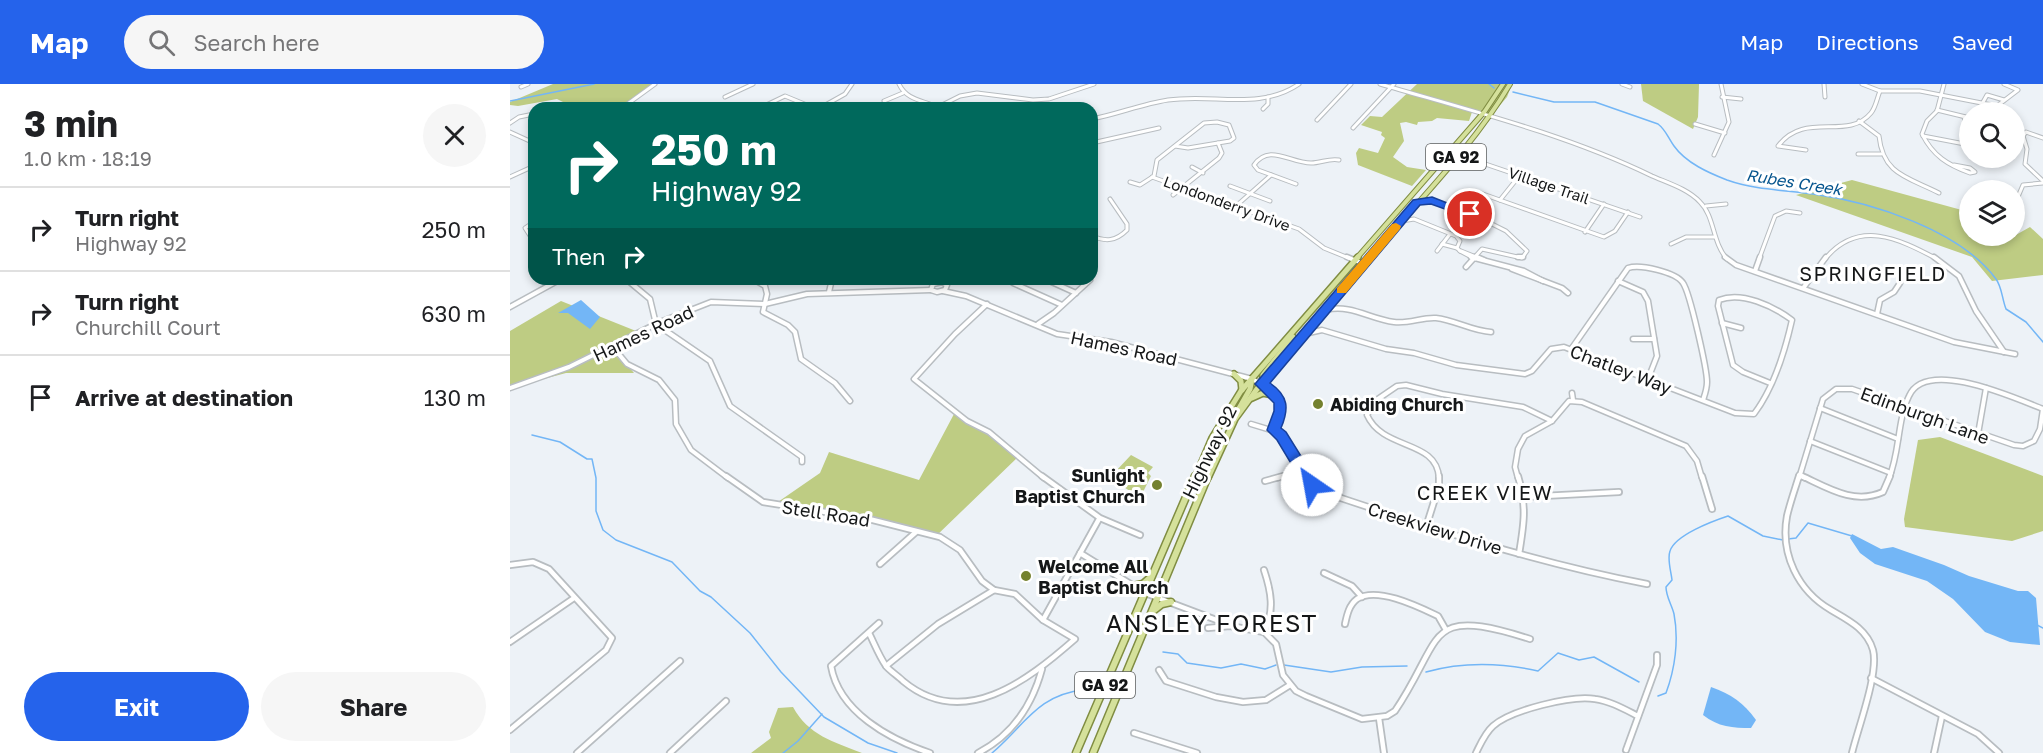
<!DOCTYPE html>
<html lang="en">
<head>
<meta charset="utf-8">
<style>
  :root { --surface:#fff; --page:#f6f6f6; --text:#202124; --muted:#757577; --line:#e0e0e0; --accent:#2563eb }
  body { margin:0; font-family:"Golos Text",sans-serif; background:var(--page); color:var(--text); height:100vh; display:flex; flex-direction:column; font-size:22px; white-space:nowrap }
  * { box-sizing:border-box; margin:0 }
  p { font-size:20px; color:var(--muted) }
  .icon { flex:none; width:33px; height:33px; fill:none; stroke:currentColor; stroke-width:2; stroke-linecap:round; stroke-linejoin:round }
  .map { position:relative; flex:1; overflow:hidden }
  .sheet { display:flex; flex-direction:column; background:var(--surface); width:510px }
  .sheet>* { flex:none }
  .hud { position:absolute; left:18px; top:18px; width:570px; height:183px; border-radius:18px; box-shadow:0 3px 9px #0003; background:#00695c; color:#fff; overflow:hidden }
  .tools { position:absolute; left:1449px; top:18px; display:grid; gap:12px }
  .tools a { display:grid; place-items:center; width:66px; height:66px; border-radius:50%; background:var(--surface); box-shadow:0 3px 9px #0003; font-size:30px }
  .pin { position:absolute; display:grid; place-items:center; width:51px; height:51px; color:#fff; margin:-26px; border:3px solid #fff; border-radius:50%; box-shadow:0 2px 6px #0007 }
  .me { position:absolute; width:66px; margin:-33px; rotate:327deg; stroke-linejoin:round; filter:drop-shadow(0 0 4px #0008) }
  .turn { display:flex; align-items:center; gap:21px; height:126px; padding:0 24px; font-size:27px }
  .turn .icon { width:78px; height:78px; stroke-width:2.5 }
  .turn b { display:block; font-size:42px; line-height:51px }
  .then { display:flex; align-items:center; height:57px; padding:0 24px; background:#0003; gap:12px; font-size:22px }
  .round { display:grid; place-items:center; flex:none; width:63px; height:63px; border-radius:32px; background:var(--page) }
  .overview { display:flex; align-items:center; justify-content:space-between; height:102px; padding:0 24px }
  h1 { font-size:36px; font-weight:700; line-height:45px }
  .primary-button { display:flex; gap:12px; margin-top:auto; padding:12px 24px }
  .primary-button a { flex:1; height:69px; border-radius:36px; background:var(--accent); color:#fff; font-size:24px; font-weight:700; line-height:69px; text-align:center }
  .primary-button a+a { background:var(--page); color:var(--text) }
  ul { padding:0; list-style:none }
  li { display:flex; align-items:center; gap:18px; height:84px; padding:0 24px; border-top:2px solid var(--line) }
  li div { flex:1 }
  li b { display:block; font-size:22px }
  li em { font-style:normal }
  header { display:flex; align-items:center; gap:36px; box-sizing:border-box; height:84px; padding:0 30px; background:var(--accent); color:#fff }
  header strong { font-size:28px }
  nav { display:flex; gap:33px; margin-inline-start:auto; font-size:21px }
  .search { width:420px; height:54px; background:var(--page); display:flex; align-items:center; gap:15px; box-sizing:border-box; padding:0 21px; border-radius:33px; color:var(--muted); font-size:22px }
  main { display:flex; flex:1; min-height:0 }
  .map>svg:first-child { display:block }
  .green { fill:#becc83 }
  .water { fill:#73b6f6 }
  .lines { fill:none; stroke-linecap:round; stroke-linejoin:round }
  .stream { stroke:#73b6f6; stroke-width:1.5 }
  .minor-far2-casing { stroke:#b8bdc1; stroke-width:5 }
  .minor-far1-casing { stroke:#b8bdc1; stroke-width:7 }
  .minor-casing { stroke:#b8bdc1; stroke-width:8 }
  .major-far2-casing { stroke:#808d42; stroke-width:6 }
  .major-far1-casing { stroke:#808d42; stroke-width:8 }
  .major-casing { stroke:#808d42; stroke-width:9 }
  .minor-far2 { stroke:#fff; stroke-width:3 }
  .minor-far1 { stroke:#fff; stroke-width:4 }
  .minor { stroke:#fff; stroke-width:4.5 }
  .major-far2 { stroke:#d5e19b; stroke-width:4 }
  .major-far1 { stroke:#d5e19b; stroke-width:5 }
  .major { stroke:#d5e19b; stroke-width:6 }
  .route { fill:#2563eb; stroke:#184099; stroke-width:1.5 }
  .slow { fill:#f59e0b }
  .poi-dot { fill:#74812f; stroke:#fff; stroke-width:2 }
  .labels { text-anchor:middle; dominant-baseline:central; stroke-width:6; stroke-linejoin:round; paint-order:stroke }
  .far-street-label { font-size:15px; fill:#151718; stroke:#fff }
  .shield { fill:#fff; stroke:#5b5d5d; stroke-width:1.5 }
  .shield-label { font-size:16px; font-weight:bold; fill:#151718 }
  .far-water-label { font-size:16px; font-style:italic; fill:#06558e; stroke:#fff }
  .street-label { font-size:18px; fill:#151718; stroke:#fff }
  .poi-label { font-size:18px; font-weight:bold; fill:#151718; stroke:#fff; text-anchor:start }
  .neighbourhood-label { font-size:20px; letter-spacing:1.5px; fill:#151718; stroke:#fff }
  .near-neighbourhood-label { font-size:24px; letter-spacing:1.5px; fill:#151718; stroke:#fff }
</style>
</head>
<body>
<header>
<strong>Map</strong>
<div class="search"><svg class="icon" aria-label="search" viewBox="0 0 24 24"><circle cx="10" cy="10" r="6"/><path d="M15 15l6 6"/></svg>Search here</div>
<nav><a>Map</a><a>Directions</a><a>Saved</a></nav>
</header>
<main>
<section class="sheet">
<div class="overview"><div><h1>3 min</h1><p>1.0 km · 18:19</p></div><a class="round"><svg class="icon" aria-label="close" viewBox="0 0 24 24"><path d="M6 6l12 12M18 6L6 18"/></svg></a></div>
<ul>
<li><svg class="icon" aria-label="right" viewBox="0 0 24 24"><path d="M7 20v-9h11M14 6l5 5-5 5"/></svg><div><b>Turn right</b><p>Highway 92</p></div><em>250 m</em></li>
<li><svg class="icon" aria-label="right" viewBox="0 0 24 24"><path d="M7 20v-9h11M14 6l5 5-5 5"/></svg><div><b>Turn right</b><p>Churchill Court</p></div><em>630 m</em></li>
<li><svg class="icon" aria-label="arrive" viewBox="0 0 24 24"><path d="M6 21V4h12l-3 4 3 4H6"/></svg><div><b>Arrive at destination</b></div><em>130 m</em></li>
</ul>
<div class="primary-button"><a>Exit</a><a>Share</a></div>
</section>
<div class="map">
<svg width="1533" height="669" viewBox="0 0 1533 669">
  <rect width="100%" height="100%" fill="#edf2f7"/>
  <g class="green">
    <path d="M43,0H142L109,24H65L47,15L8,22L0,21V18Z"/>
    <path d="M907,0H1002L997,13L980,33L962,28L959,37L927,34L922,37L908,38L907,41L896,38L890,39L894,57L883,73L897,83L916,86L902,102L848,81L846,69L849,64L868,69L875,54L871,51L872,48L851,41L860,32L872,33Z"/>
    <path d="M1131,0H1189L1188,33L1183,45L1133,17Z"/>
    <path d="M1342,96L1459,128L1460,152H1504L1520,143L1533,155V191L1482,197L1462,173L1286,111Z"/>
    <path d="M51,217L131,249L103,264L124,289H56L0,304V247Z"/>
    <path d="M444,330L510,371L424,454L349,434L274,425L265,420L310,389L319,368L409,396Z"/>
    <path d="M1430,353L1533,392V447L1502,457L1395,443L1394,435L1408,356Z"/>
    <path d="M621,371L643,383L638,389L641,392L630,414L611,401L605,394V388Z"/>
    <path d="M283,623C298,651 324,658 352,669H241L261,654L259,648L268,624Z"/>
  </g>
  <g class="water">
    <path d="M71,216L90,233L80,245L58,229H48Z"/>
    <path d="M1342,450L1371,465L1383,463L1434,481L1459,492L1508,507H1518L1526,514L1530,561L1500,558L1475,548L1443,515L1417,497L1365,480L1350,469L1340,454Z"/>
    <path d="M1201,603C1221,610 1234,619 1246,636L1241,644C1223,644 1208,643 1193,631Z"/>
  </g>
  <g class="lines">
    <g class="stream">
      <path d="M979,0L984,4"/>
      <path d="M1003,8L1044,18H1085L1148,40C1156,46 1158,54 1164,62C1176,79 1199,89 1217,96C1245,106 1274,106 1303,110C1361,118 1450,146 1486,195C1492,203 1492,215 1496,225L1516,238L1533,258"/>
      <path d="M0,17L84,0"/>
      <path d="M22,351L50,358L77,375H82L86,394V427L93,446L106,456L162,478L190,507L201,513L240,549L271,588L314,633L358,659L387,669"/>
      <path d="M1278,455L1286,454L1298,439L1342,452"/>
      <path d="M1527,541L1533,544"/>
      <path d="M653,568L668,570L677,579L711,584L731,580L755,585L766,581"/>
      <path d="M774,581L821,588L852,583L897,582"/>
      <path d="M916,588C952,578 992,579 1028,587L1048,569L1069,576L1084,573L1129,598"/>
      <path d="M1148,612L1156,609C1165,585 1169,556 1164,530C1162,521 1156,513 1156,503L1162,496C1161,487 1157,475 1160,467C1165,451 1203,437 1218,432L1253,452L1273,456"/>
      <path d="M273,669L288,657L312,630"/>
      <path d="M482,669C514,642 528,610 574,606"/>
    </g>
    <defs>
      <g id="minor-far2">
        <path d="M389,0C397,17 414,16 429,24"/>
        <path d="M870,0C962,27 1055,50 1142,92C1158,99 1178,105 1190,118C1205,133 1202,158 1217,175"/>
        <path d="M1112,0L1120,3"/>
        <path d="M1314,0L1315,13"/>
        <path d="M1352,0L1370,7"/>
        <path d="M1434,0L1427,27L1417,37L1412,50C1423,72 1438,81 1460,89L1465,88L1460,84L1444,81"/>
        <path d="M11,3L18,0"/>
        <path d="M215,13L243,0"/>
        <path d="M1212,13L1231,15"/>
        <path d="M374,17L393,9"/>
        <path d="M1472,20L1477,11L1494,16"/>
        <path d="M428,23L450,12L467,9L523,16L539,15L584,0"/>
        <path d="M112,24L145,0"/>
        <path d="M250,24L275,12L304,24"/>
        <path d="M310,24L335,10L342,0"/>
        <path d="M753,25L758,20V13"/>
        <path d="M1427,26L1460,34"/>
        <path d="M1454,33L1456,39L1460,41"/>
        <path d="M582,35C608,30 632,20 658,16C702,9 750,27 789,0"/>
        <path d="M807,36L841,0"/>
        <path d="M1349,37L1369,52C1373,91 1398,93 1429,109"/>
        <path d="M0,39L9,33L24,30"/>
        <path d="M1185,40L1215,49"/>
        <path d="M843,44L884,0"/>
        <path d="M0,48L24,59"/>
        <path d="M1413,52L1460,61"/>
        <path d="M1533,54L1516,48L1513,52L1517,65L1515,80L1533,97"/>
        <path d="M582,59L649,44"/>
        <path d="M1296,66L1268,62C1295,26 1337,58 1361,29C1366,23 1367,14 1370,7H1410L1487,22L1508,6L1494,0"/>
        <path d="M1348,70H1371"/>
        <path d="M949,71L1130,133"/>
        <path d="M1204,71L1219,38L1211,0"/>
        <path d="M582,83L585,81"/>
        <path d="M682,83L693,89"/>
        <path d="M0,93L24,82"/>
        <path d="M642,93L789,145L814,164L841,175"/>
        <path d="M620,98L630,101L644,92L647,76L694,39L707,38L719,41L724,54L720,57L678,64L665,62"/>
        <path d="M786,100L748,86L744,81C759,59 780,79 801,79C811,79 819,74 829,76"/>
        <path d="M720,102L760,117"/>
        <path d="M970,109L1094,153L1105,147L1118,128"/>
        <path d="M663,111L709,74L712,69L708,59"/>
        <path d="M990,116L1010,91"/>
        <path d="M907,118L922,116L976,137L996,147L1017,167L1012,174L972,165L963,175"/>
        <path d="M726,122L761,91"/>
        <path d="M1196,122L1216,120"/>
        <path d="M1504,122L1513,101L1533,99"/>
        <path d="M892,137L904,135L946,152L950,157L947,164L950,167"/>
        <path d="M24,138L15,144L24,158"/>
        <path d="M1075,148L1094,120"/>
        <path d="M582,152C596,158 606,157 617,146V140L600,115"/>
        <path d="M932,160L947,164"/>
        <path d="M1161,160L1176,153H1205"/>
        <path d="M927,167L940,150"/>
        <path d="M950,167L965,175"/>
        <path d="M951,167L971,175"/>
        <path d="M1249,175L1265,132L1276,127L1290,129"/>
        <path d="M1315,175C1348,135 1388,154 1427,175"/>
      </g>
      <g id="minor-far1">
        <path d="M837,173L854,180"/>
        <path d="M961,173L1014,187L1033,197"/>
        <path d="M967,173L974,176"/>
        <path d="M1008,173H1013"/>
        <path d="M1215,173L1226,181L1444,258L1505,270"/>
        <path d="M1424,173L1449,192L1466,227L1494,268"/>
        <path d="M956,183L965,173"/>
        <path d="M1002,185L1052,204L1058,209"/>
        <path d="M1245,187L1250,173"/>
        <path d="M116,195L140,215L146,240L200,277L220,322L292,373V378"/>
        <path d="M243,195L255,202L257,210L253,228L278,241L285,248L291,275L325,299L340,317"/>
        <path d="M535,195L566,209"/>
        <path d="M1108,197L1133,208L1138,217L1147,272L1138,295"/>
        <path d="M432,198L437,201L435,206L427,208L421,206L423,200Z"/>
        <path d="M503,199L552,221"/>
        <path d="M1294,203L1316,173"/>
        <path d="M433,207L456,212L547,250L601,258L742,295C768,308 776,318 763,346"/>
        <path d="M319,208L322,195"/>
        <path d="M477,220L445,250L404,295L457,337L479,348L534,394"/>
        <path d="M0,223L51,195"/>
        <path d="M816,226C841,220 860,235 884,238C899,240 912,233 926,234C945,236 962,247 981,248"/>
        <path d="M1367,230L1370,216L1384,208L1390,199"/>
        <path d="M1212,239L1231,244"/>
        <path d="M528,240L544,229L580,196L578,195"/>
        <path d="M794,250L812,246L876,265L904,269L946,281L1015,290L1022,287L1041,265L1054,263L1225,329L1244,330C1263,305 1275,267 1282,236C1263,222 1232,207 1209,216L1208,222L1223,281L1233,288L1260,299"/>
        <path d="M1123,255H1144"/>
        <path d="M103,263L117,280L149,296L165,316L166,340L181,366L218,394"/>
        <path d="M1062,264L1118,184C1130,180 1166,188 1173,199C1180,209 1197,285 1197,298C1197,305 1195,310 1193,316"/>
        <path d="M0,304L59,283L150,238L201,218L255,220L297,210L421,206"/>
        <path d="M1062,309L1063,316"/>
        <path d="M1310,324L1388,355"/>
        <path d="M741,340L767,348L797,394"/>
        <path d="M1468,350L1476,304"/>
        <path d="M1300,357L1381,389"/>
        <path d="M1289,391L1295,394"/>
        <path d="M767,394L793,387"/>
        <path d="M929,394C927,355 873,367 857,331L865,317L887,302L896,301L932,310L1013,323L1042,337"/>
        <path d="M1008,394L1005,383L1008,365L1015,352L1042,337L1059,317L1072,318L1176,362L1187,377L1192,394"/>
        <path d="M1289,394L1313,315L1326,305H1342L1504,361L1513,362L1524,357L1530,345L1533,325"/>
        <path d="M1379,394C1390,368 1387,337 1399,312C1416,273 1507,315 1533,325"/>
      </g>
      <g id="minor">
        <path d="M216,392L253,418L359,435L430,453L450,466L472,497L484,506L505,510L533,536L565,555C517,597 453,647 393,597C388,592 380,587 376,582C369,572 364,559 359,549"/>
        <path d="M532,392L590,434L630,451"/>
        <path d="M796,392L802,401L813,408C920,444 1026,479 1137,500"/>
        <path d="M1008,392C1017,422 1014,440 1009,470"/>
        <path d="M1192,392L1202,425"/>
        <path d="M1289,392C1285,405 1280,419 1277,432C1270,470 1288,507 1321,526C1338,536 1357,545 1363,566C1369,589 1348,644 1342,669"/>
        <path d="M1292,392C1318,404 1344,421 1373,408L1380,392"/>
        <path d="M755,397L773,392"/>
        <path d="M1014,413L1109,408"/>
        <path d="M916,443L929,402V392"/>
        <path d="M570,469L635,509L717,540"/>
        <path d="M370,480L406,448"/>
        <path d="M0,481L23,478L39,485L102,554L96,566L0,646"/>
        <path d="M754,486C761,507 765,527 754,548"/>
        <path d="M814,489L842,502L852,513"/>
        <path d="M533,536L589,435"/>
        <path d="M369,539L321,582C329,628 379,655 420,669"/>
        <path d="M835,540C837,531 839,521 847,515C867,502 909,523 928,532L936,546"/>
        <path d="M698,544L720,542L754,548L766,560L773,591L786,607L796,612L852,635L877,632L885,627C935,553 913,521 1020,555"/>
        <path d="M0,558L64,514"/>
        <path d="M376,582L428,540L484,506"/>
        <path d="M649,586L656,597L706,613L733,618L756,616L780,601"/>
        <path d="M1361,594L1468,650L1489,669"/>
        <path d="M869,634L874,669"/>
        <path d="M624,649L687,669"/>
        <path d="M1116,666L1147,581V571"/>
        <path d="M67,669L170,577"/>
        <path d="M160,669L216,617"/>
        <path d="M468,669C503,651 522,622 532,585"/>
        <path d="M966,669C971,659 975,649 983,642C1001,626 1062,611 1085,615C1100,617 1114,625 1128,632"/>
        <path d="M1424,669L1432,632"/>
      </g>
      <g id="major-far2">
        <path d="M846,175L975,27L993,0"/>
        <path d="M859,175C907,118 962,64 1000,0"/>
      </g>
      <g id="major-far1">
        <path d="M724,290L731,297L732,306"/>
        <path d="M752,300L753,291L783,253"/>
        <path d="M742,314L753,309L767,312"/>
        <path d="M719,342L740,305L742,295"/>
        <path d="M685,394L702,354L731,307L848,173"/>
        <path d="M698,394L725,335L747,305L860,173"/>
      </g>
      <g id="major">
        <path d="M623,502L633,500L640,494"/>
        <path d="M643,527L652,520L661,518"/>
        <path d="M566,669L685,392"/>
        <path d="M583,669L698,392"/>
      </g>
    </defs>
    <use href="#minor-far2" class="minor-far2-casing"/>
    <use href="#minor-far1" class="minor-far1-casing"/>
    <use href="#minor" class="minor-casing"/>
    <use href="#major-far2" class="major-far2-casing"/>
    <use href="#major-far1" class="major-far1-casing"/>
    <use href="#major" class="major-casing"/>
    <use href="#minor-far2" class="minor-far2"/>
    <use href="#minor-far1" class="minor-far1"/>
    <use href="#minor" class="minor"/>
    <use href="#major-far2" class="major-far2"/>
    <use href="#major-far1" class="major-far1"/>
    <use href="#major" class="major"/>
  </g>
  <path class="route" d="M922,113L965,130L960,134L921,120L910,121L760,299C779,312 779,325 771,344L776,348L809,401L807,406H797L767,356L757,346L764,327V319L745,300L903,116Z"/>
  <path class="slow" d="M886,139L891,142L890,145L836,209H827V204L882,140Z"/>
  <g class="poi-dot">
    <circle cx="808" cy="320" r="6"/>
    <circle cx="647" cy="401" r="6"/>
    <circle cx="516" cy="492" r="6"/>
  </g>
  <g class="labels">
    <g class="far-street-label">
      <text transform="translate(1039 101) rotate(19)">Village Trail</text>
      <text transform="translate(717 119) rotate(20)">Londonderry Drive</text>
    </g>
    <g class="shield">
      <rect x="916" y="60" width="60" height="26" rx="4.5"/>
      <rect x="565" y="588" width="60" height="26" rx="4.5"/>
    </g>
    <g class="shield-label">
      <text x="946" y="73">GA 92</text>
      <text x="595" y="601">GA 92</text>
    </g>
    <g class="far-water-label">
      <text transform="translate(1284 98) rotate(9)">Rubes Creek</text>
    </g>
    <g class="street-label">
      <text transform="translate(133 249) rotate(-25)">Hames Road</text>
      <text transform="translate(614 264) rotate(12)">Hames Road</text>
      <text transform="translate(1111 285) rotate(21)">Chatley Way</text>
      <text transform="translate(1415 331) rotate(20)">Edinburgh Lane</text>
      <text transform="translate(699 368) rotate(-64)">Highway 92</text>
      <text transform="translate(316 429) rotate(9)">Stell Road</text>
      <text transform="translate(925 444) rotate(17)">Creekview Drive</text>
    </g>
    <g class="poi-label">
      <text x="820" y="320">Abiding Church</text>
      <text x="635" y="391" text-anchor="end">Sunlight<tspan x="635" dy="21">Baptist Church</tspan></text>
      <text x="528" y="482">Welcome All<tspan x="528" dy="21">Baptist Church</tspan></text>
    </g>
    <g class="neighbourhood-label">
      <text x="1363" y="189">SPRINGFIELD</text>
      <text x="975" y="408">CREEK VIEW</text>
    </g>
    <g class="near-neighbourhood-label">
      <text x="702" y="538">ANSLEY FOREST</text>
    </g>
  </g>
</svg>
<div class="tools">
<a><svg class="icon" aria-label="search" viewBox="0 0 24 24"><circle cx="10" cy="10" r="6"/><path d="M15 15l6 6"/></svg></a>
<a><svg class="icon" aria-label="layers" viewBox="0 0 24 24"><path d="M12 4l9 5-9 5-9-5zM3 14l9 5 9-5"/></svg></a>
</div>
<div class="pin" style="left:960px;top:130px;background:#d93025"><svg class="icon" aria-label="arrive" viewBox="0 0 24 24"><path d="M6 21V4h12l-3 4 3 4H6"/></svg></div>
<svg class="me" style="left:802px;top:401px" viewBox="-20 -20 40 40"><circle r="19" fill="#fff"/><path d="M0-13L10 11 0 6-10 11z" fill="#2563eb"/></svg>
<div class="hud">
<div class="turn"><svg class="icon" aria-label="right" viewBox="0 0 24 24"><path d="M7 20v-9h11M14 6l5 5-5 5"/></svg><div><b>250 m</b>Highway 92</div></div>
<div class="then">Then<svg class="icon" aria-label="right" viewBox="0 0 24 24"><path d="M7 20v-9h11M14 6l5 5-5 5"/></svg></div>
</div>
</div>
</main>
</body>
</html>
